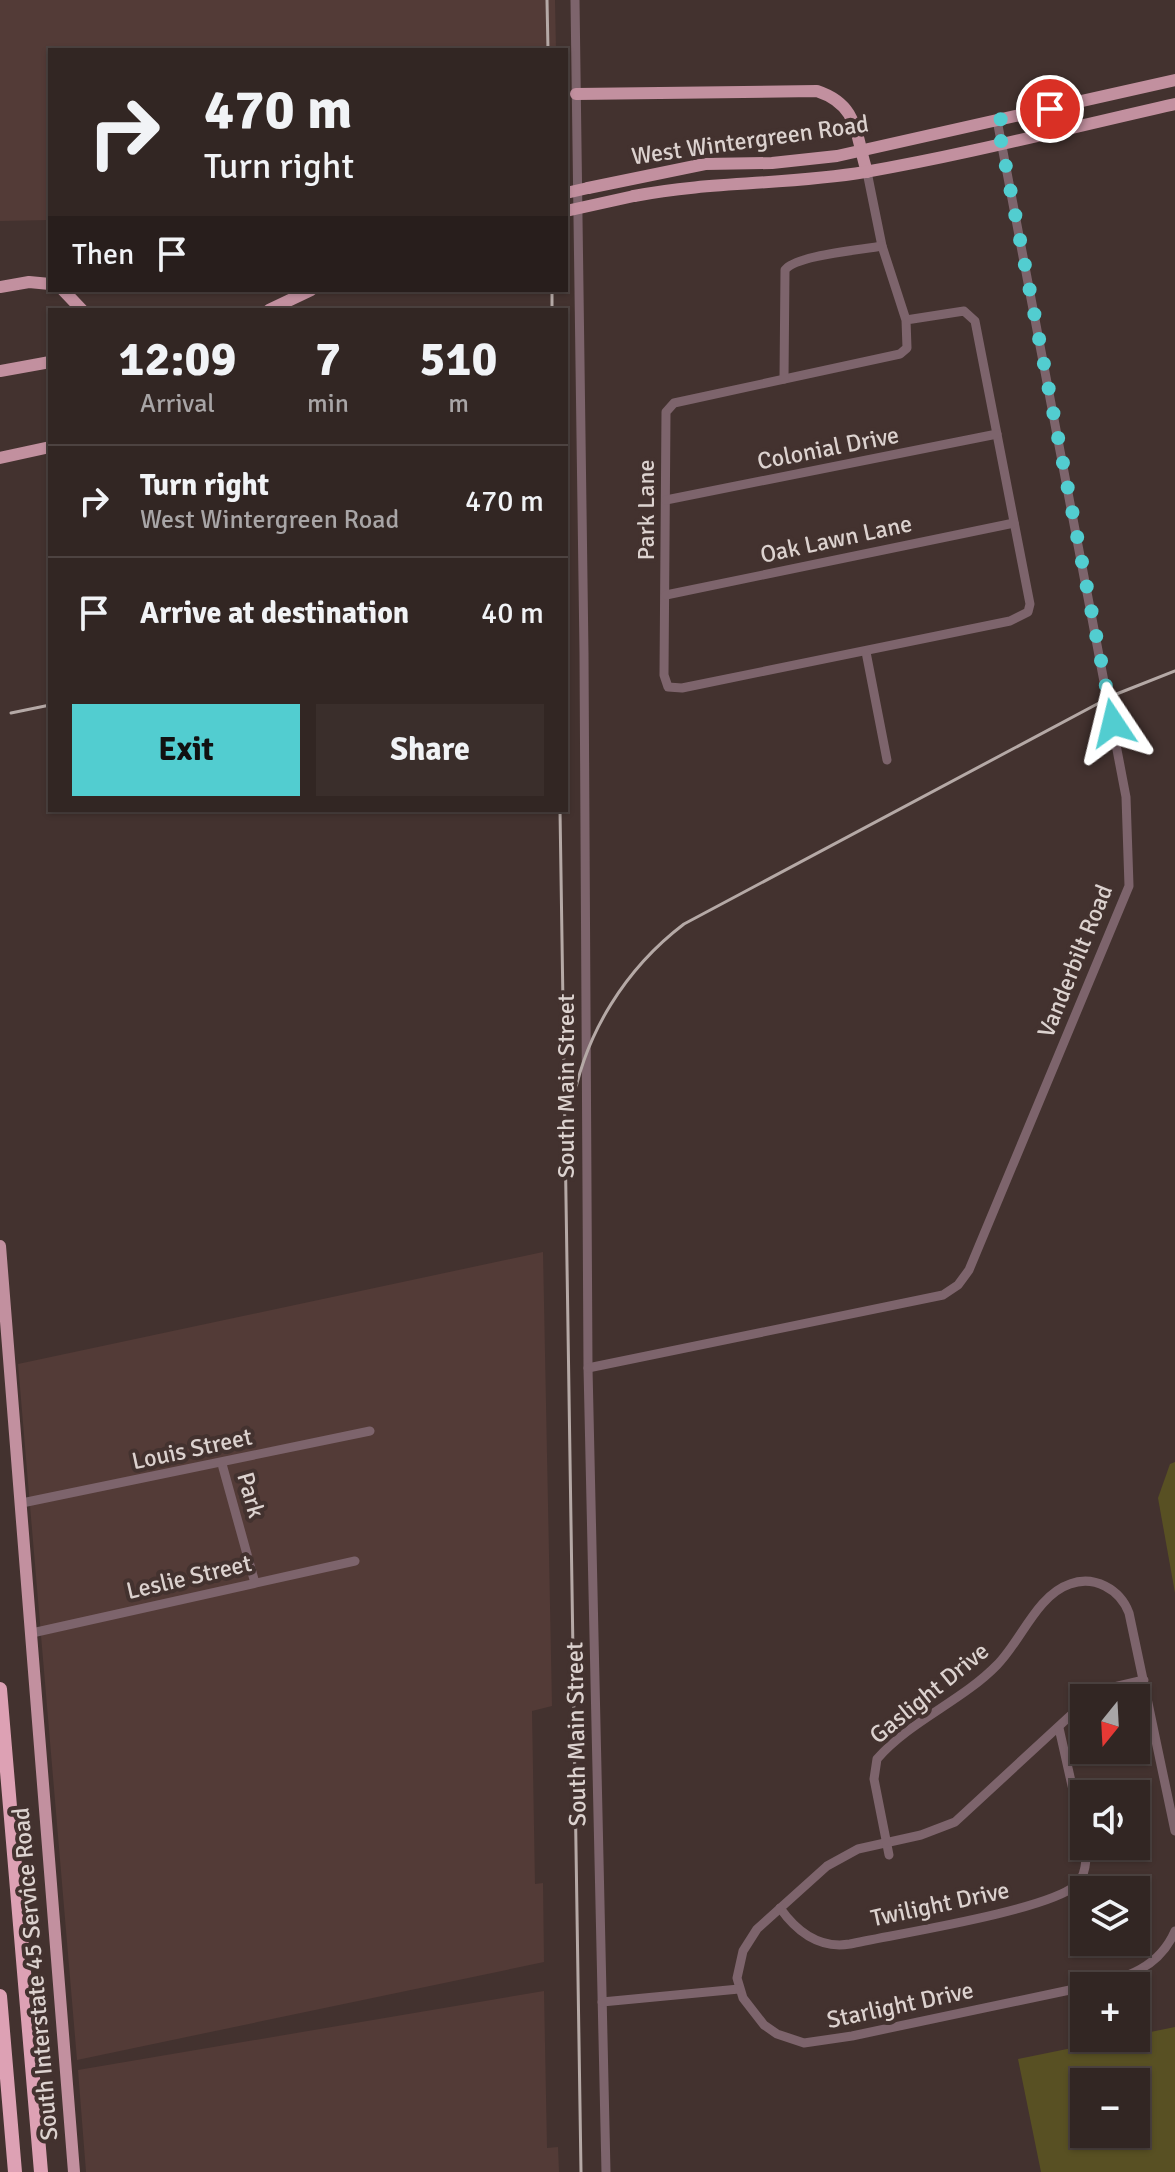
<!DOCTYPE html>
<html lang="en">
<head>
<meta charset="utf-8">
<style>
  :root { --surface:#322623; --page:#3a2e2b; --text:#f1f3f6; --muted:#a8a5a6; --line:#4d4341; --accent:#52cdd0 }
  body { margin:0; font-family:Signika,sans-serif; background:var(--page); color:var(--text); height:100vh; display:flex; flex-direction:column; font-size:30px; white-space:nowrap }
  * { box-sizing:border-box; margin:0 }
  p { font-size:26px; color:var(--muted) }
  .icon { flex:none; width:44px; height:44px; fill:none; stroke:currentColor; stroke-width:2; stroke-linecap:round; stroke-linejoin:round }
  .map { position:relative; flex:1; overflow:hidden }
  .sheet { position:absolute; left:48px; top:308px; width:520px; height:504px; display:flex; flex-direction:column; background:var(--surface); border-radius:0px; box-shadow:0 2px 6px #0004,0 0 0 2px var(--line) }
  .sheet>* { flex:none }
  .hud { position:absolute; left:48px; top:48px; width:520px; height:244px; border-radius:0px; box-shadow:0 2px 6px #0004,0 0 0 2px var(--line); background:#322623; color:var(--text); overflow:hidden }
  .needle { width:52px; rotate:198deg }
  .buttons { position:absolute; left:1070px; top:1684px; display:grid; gap:16px }
  .buttons a { display:grid; place-items:center; width:80px; height:80px; border-radius:0px; background:var(--surface); box-shadow:0 2px 6px #0004,0 0 0 2px var(--line); font-size:40px }
  .pin { position:absolute; display:grid; place-items:center; width:68px; height:68px; color:#fff; margin:-34px; border:4px solid #fff; border-radius:50%; box-shadow:0 2px 8px #0007 }
  .me { position:absolute; width:88px; margin:-44px; rotate:350deg; stroke-linejoin:round; filter:drop-shadow(0 0 6px #0008) }
  .turn { display:flex; align-items:center; gap:28px; height:168px; padding:0 24px; font-size:36px }
  .turn .icon { width:104px; height:104px; stroke-width:2.5 }
  .turn b { display:block; font-size:56px; line-height:68px }
  .then { display:flex; align-items:center; height:76px; padding:0 24px; background:#0003; gap:16px; font-size:30px }
  .eta { display:flex; justify-content:space-evenly; align-items:center; height:136px; text-align:center }
  .eta b { font-size:48px; font-weight:800; line-height:56px }
  .primary-button { display:flex; gap:16px; margin-top:auto; padding:16px 24px }
  .primary-button a { flex:1; height:92px; border-radius:0px; background:var(--accent); color:#111; font-size:32px; font-weight:800; line-height:92px; text-align:center }
  .primary-button a+a { background:var(--page); color:var(--text) }
  ul { padding:0; list-style:none }
  li { display:flex; align-items:center; gap:24px; height:112px; padding:0 24px; border-top:2px solid var(--line) }
  li div { flex:1 }
  li b { display:block; font-size:30px }
  li em { font-style:normal }
  .map>svg:first-child { display:block }
  .built { fill:#533b37 }
  .green { fill:#585023; fill-rule:evenodd }
  .lines { fill:none; stroke-linecap:round; stroke-linejoin:round }
  .minor { stroke:#7d646c; stroke-width:9 }
  .major { stroke:#c2909f; stroke-width:12 }
  .highway { stroke:#dda1b4; stroke-width:14 }
  .rail { stroke:#b5a9a6; stroke-width:3 }
  .major-bridge { stroke:#c2909f; stroke-width:12 }
  .route { stroke:#52cdd0; stroke-width:14; stroke-dasharray:0 25.2 }
  .labels { text-anchor:middle; dominant-baseline:central; stroke-width:8; stroke-linejoin:round; paint-order:stroke }
  .street-label { font-size:24px; fill:#dcd2cf; stroke:#43322f }
</style>
</head>
<body>
<div class="map">
<svg width="1175" height="2172" viewBox="0 0 1175 2172">
  <rect width="100%" height="100%" fill="#43322f"/>
  <g class="built">
    <path d="M0,0H555L556,50H50V220L0,221Z"/>
    <path d="M543,1252L552,1706L532,1711L535,1884L543,1883L544,1962L77,2060L18,1364Z"/>
    <path d="M544,1991L547,2148L558,2147L559,2172H86L78,2070Z"/>
  </g>
  <g class="green">
    <path d="M1175,1462V1593L1158,1498L1170,1464Z"/>
    <path d="M1175,2027V2172H1041L1018,2059ZM1084,2082H1136V2134H1084Z"/>
  </g>
  <g class="lines">
    <g class="minor">
      <path d="M575,0L584,653L588,1368L606,2172"/>
      <path d="M867,172L882,246L906,320L907,348L900,354L674,403L666,412L664,675L668,687L682,688L1010,621L1028,612L1030,604L975,321L964,311L906,320"/>
      <path d="M784,379L785,270C796,255 862,250 882,246"/>
      <path d="M666,500L997,434"/>
      <path d="M666,595L1014,523"/>
      <path d="M866,652L887,760"/>
      <path d="M588,1368L943,1295L958,1285L969,1270L1129,886L1126,797L997,120"/>
      <path d="M222,1464L255,1583"/>
      <path d="M22,1503L370,1431"/>
      <path d="M32,1633L355,1561"/>
      <path d="M1090,1698L1101,1690L1144,1680"/>
      <path d="M1084,1703L955,1822L921,1835L858,1849L827,1866L757,1929L743,1951L737,1978L743,1998L764,2025L777,2034L804,2043L852,2036L1084,1987"/>
      <path d="M1059,1728L1084,1839"/>
      <path d="M889,1855L874,1779L877,1759C910,1721 962,1701 997,1665C1021,1641 1037,1595 1070,1584C1094,1575 1120,1589 1129,1613L1175,1831"/>
      <path d="M780,1908C797,1932 820,1949 850,1944C896,1934 1044,1911 1075,1886C1086,1877 1087,1859 1085,1846"/>
      <path d="M1090,1986C1126,1978 1159,1968 1175,1931"/>
      <path d="M602,2002L739,1989"/>
    </g>
    <g class="major">
      <path d="M576,94L817,91C859,105 855,134 867,172"/>
      <path d="M588,188L705,164L772,163L837,156L1175,80"/>
      <path d="M634,196C711,181 788,185 865,172C969,154 1072,127 1175,104"/>
      <path d="M0,287L29,282L50,284"/>
      <path d="M63,290L82,310"/>
      <path d="M269,310L311,290"/>
      <path d="M0,371L50,362"/>
      <path d="M0,458L50,447"/>
      <path d="M0,1246L74,2172"/>
    </g>
    <g class="highway">
      <path d="M0,1689L41,2172"/>
      <path d="M0,1996L15,2172"/>
    </g>
    <g class="rail">
      <path d="M547,0L548,50"/>
      <path d="M552,290V310"/>
      <path d="M11,713L50,705"/>
      <path d="M560,810L581,2172"/>
      <path d="M572,1107C584,1034 626,968 684,924L1114,695L1175,671"/>
    </g>
    <g class="major-bridge">
      <path d="M566,193L588,188"/>
      <path d="M566,211L634,196"/>
    </g>
  </g>
  <g class="lines">
    <path class="route" d="M1050,109L997,120L1113,723"/>
  </g>
  <g class="labels">
    <g class="street-label">
      <text transform="translate(750 140) rotate(-8)">West Wintergreen Road</text>
      <text transform="translate(828 448) rotate(-11)">Colonial Drive</text>
      <text transform="translate(646 510) rotate(-90)">Park Lane</text>
      <text transform="translate(836 539) rotate(-12)">Oak Lawn Lane</text>
      <text transform="translate(1075 961) rotate(-68)">Vanderbilt Road</text>
      <text transform="translate(566 1086) rotate(-90)">South Main Street</text>
      <text transform="translate(192 1449) rotate(-12)">Louis Street</text>
      <text transform="translate(251 1495) rotate(74)">Park</text>
      <text transform="translate(189 1577) rotate(-13)">Leslie Street</text>
      <text transform="translate(929 1693) rotate(-39)">Gaslight Drive</text>
      <text transform="translate(576 1734) rotate(-91)">South Main Street</text>
      <text transform="translate(940 1904) rotate(-12)">Twilight Drive</text>
      <text transform="translate(35 1974) rotate(-95)">South Interstate 45 Service Road</text>
      <text transform="translate(900 2005) rotate(-12)">Starlight Drive</text>
    </g>
  </g>
</svg>
<div class="buttons">
<a><svg class="needle" viewBox="-14 -14 28 28"><path d="M0-13l5 13h-10z" fill="#e53935"/><path d="M0 13l5-13h-10z" fill="#a8a5a6"/></svg></a>
<a><svg class="icon" aria-label="sound" viewBox="0 0 24 24"><path d="M4 9h4l5-4v14l-5-4H4zM17 9q2 3 0 6"/></svg></a>
<a><svg class="icon" aria-label="layers" viewBox="0 0 24 24"><path d="M12 4l9 5-9 5-9-5zM3 14l9 5 9-5"/></svg></a>
<a>+</a>
<a>−</a>
</div>
<div class="pin" style="left:1050px;top:109px;background:#d93025"><svg class="icon" aria-label="arrive" viewBox="0 0 24 24"><path d="M6 21V4h12l-3 4 3 4H6"/></svg></div>
<svg class="me" style="left:1113px;top:723px" viewBox="-20 -20 40 40"><path d="M0-17L14 15 0 8-14 15z" fill="#52cdd0" stroke="#fff" stroke-width="4"/></svg>
<div class="hud">
<div class="turn"><svg class="icon" aria-label="right" viewBox="0 0 24 24"><path d="M7 20v-9h11M14 6l5 5-5 5"/></svg><div><b>470 m</b>Turn right</div></div>
<div class="then">Then<svg class="icon" aria-label="arrive" viewBox="0 0 24 24"><path d="M6 21V4h12l-3 4 3 4H6"/></svg></div>
</div>
<section class="sheet">
<div class="eta">
<div><b>12:09</b><p>Arrival</p></div>
<div><b>7</b><p>min</p></div>
<div><b>510</b><p>m</p></div>
</div>
<ul>
<li><svg class="icon" aria-label="right" viewBox="0 0 24 24"><path d="M7 20v-9h11M14 6l5 5-5 5"/></svg><div><b>Turn right</b><p>West Wintergreen Road</p></div><em>470 m</em></li>
<li><svg class="icon" aria-label="arrive" viewBox="0 0 24 24"><path d="M6 21V4h12l-3 4 3 4H6"/></svg><div><b>Arrive at destination</b></div><em>40 m</em></li>
</ul>
<div class="primary-button"><a>Exit</a><a>Share</a></div>
</section>
</div>
</body>
</html>
